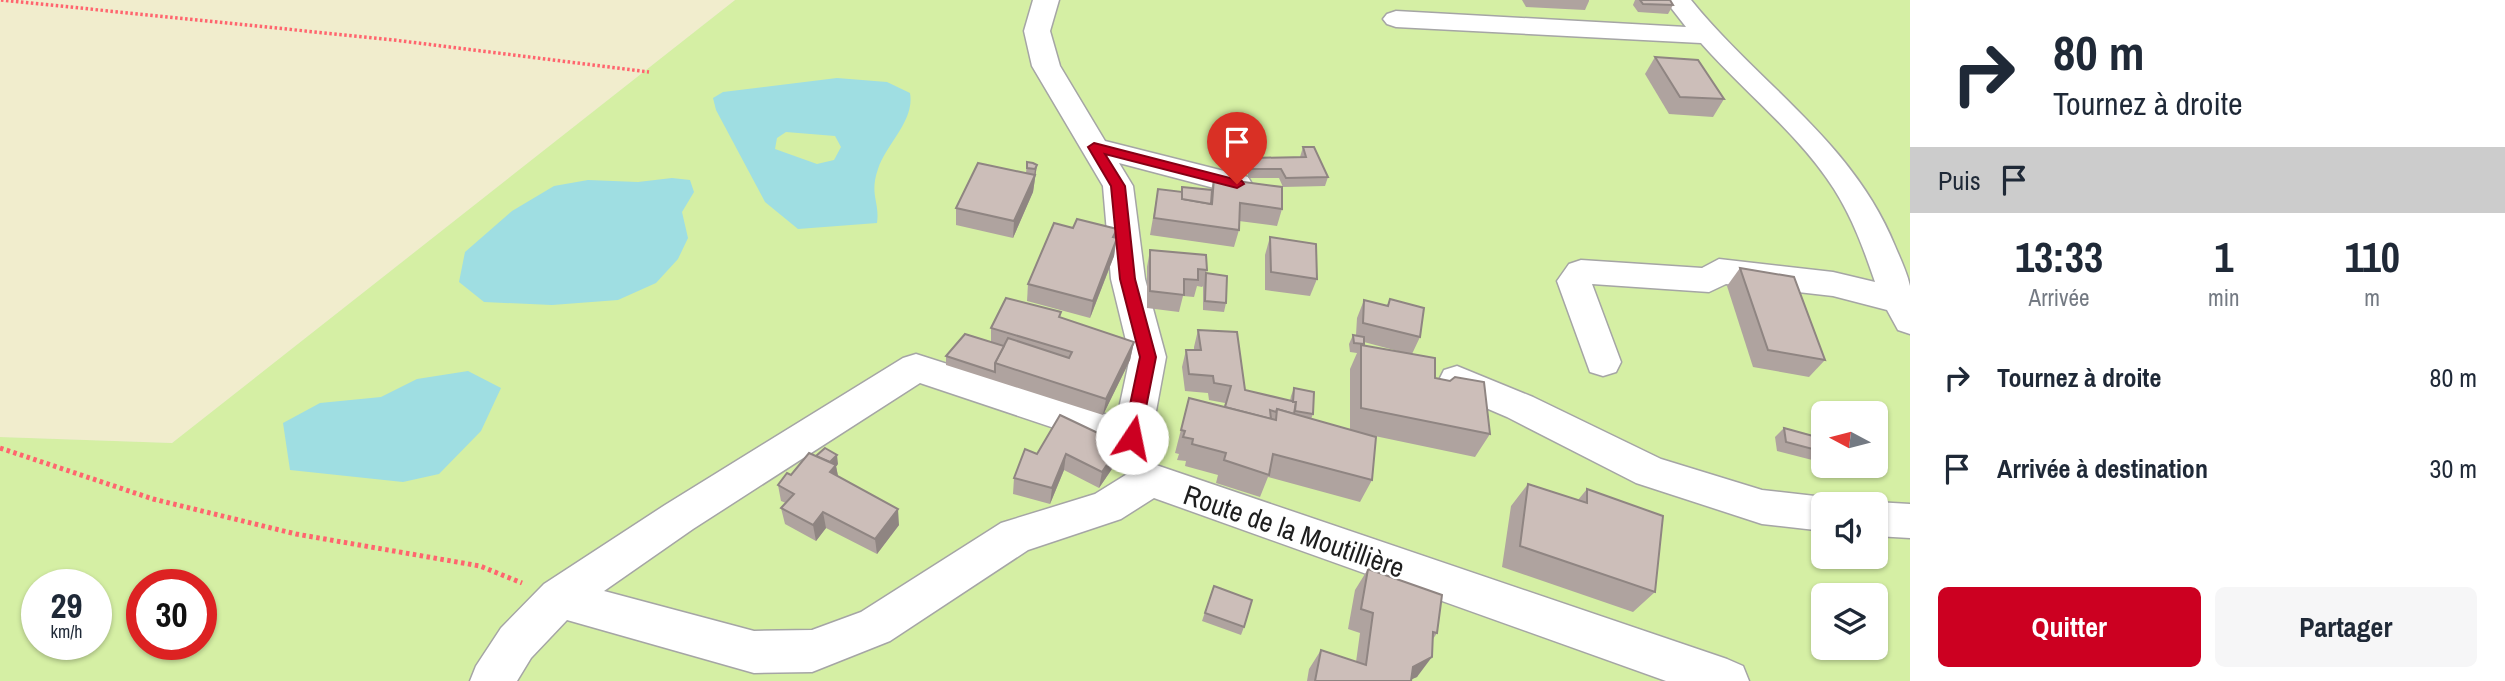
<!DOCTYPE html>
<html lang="fr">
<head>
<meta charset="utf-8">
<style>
  :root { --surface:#fff; --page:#f6f6f7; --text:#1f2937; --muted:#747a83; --accent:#cc0021 }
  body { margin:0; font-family:"Archivo Narrow",sans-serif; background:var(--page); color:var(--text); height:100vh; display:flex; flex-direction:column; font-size:26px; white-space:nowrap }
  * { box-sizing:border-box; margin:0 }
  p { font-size:23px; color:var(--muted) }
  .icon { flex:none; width:38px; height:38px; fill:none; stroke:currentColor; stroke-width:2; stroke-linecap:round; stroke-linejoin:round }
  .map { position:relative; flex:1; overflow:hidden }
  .details { display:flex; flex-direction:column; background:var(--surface); width:595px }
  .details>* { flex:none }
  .guide { background:#fff; color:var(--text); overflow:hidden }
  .needle { width:46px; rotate:277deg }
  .tools { position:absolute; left:1811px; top:401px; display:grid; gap:14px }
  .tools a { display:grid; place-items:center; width:77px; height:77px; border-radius:10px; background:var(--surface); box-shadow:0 2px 5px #0004; font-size:35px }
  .speed { position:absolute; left:21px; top:569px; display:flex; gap:14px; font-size:35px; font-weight:700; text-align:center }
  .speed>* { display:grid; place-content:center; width:91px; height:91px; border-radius:50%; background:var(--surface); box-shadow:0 2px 5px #0004; line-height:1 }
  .speed small { font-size:18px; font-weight:400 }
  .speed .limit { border:10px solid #d22; background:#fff; color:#111 }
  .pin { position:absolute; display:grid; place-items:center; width:60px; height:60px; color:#fff; margin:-72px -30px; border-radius:50% 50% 50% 0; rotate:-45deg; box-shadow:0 0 7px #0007 }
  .pin .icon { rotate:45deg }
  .me { position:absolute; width:77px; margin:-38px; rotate:11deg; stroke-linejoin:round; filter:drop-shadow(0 0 5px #0008) }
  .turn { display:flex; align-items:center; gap:24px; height:147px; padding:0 28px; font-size:32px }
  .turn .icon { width:91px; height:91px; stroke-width:2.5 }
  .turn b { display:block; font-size:49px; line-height:60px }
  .then { display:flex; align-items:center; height:66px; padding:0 28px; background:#0003; gap:14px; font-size:26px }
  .eta { display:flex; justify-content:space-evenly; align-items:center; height:119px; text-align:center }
  .eta b { font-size:42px; font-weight:800; line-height:49px }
  .action { display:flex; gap:14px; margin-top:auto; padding:14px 28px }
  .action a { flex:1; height:80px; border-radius:10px; background:var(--accent); color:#fff; font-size:28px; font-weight:800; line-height:80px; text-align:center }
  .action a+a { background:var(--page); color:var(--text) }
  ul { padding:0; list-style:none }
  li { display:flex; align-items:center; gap:21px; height:91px; padding:0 28px }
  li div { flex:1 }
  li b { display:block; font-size:26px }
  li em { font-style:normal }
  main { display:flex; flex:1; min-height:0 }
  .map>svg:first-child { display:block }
  .farmland { fill:#f1edcd }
  .grass { fill:#d5efa4; fill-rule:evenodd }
  .water { fill:#9fdee2; fill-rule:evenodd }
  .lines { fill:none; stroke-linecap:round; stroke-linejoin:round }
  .minor-casing { stroke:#a5a5a5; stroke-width:3 }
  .path-far1 { stroke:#ff656e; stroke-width:3.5; stroke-dasharray:2.5 2.5; stroke-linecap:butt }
  .path { stroke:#ff656e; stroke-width:5; stroke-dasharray:3.5 3.5; stroke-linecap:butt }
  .minor { fill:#fff; fill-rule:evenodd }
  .wall { fill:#afa39f; fill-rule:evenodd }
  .shaded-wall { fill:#8f8582 }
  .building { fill:#ccbeb9; stroke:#8f8582; stroke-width:2 }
  .route { fill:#cc0021; stroke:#850015; stroke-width:2 }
  .labels { text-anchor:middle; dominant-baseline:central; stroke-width:5; stroke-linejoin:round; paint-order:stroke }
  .near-street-label { font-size:28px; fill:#1e1e1e; stroke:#fff }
</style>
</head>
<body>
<main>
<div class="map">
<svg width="1910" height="681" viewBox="0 0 1910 681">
  <rect width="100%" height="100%" fill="#f0eae3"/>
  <path class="farmland" d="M0,0H735L172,443L0,437Z"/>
  <path class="grass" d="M735,0H1910V681H0V437L172,443ZM1824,413H1876V466H1824ZM1824,504H1876V556H1824ZM37,584H96V644H37ZM142,584H201V644H142ZM1824,595H1876V648H1824Z"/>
  <g class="water">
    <path d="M837,78L887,82L910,93C915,121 886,144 878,169C869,195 880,202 877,223L798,229L765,202L716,110L713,98L723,92ZM786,132L835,136L841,147L834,160L817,164L775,149L777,138Z"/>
    <path d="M672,178L690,180L694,192L682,212L688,238L678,259L656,283L618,300L552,305L484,302L459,282L465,252L512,211L554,186L588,180L638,182Z"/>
    <path d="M468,371L501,388L481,431L439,474L403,482L290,470L283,423L320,403L381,397L417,379Z"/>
  </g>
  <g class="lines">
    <defs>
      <g id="minor">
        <path d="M1033,0H1059L1050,31L1060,66L1105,141L1248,177L1252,184L1248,191L1237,194L1119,163L1133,186L1145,279L1166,357L1151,438L1159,458L1156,465L1727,659L1743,666L1749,681H1666L1154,498L1121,519L1028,550L890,641L812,672L754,673L567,620L531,658L517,681H470L476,666L501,628L544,584L665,505L903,358L916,354L1117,418L1130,357L1111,279L1103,186L1032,66L1024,31ZM920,383L1117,449L1126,469L1132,471L1095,494L1001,523L861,612L812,630L754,631L604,591L693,529Z"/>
        <path d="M1665,0H1691C1759,84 1853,142 1895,246C1900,258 1907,272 1910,286C1910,300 1910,319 1910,334L1898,330L1887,310L1833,296L1726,284L1709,292L1592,284L1621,362L1616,372L1603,376L1590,372L1557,281L1569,264L1581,260L1702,268L1719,259L1833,272L1875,282C1864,250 1853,219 1834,189C1798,133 1745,93 1701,43L1396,27L1387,24L1383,19L1387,14L1396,11L1686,27Z"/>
        <path d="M1457,366L1533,397L1661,459L1762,490L1824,497L1839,504H1824V531L1762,524L1636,483L1507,417L1444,390L1439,380L1444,370Z"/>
        <path d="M1876,502L1910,504V538L1876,536V504H1869Z"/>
      </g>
    </defs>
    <use href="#minor" class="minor-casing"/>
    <path class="path-far1" d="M1,0L394,40L649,72"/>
    <path class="path" d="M0,448L153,499L296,534L480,566L522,583"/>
    <use href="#minor" class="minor"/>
  </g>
  <g class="wall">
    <path d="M1522,0H1589V1L1585,10L1526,7Z"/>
    <path d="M1635,0H1670L1673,5L1668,14L1638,12L1633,5Z"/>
    <path d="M1655,57L1724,99L1713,117L1669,114L1645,74Z"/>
    <path d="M1303,147L1328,177L1325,186L1283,187L1279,178H1248V167L1250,158L1300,157Z"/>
    <path d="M1027,162L1037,165L1033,192L1013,238L956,225V208L1026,173Z"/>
    <path d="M1214,178L1282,209L1277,226L1239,221V230L1234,247L1150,235L1158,189L1181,192L1211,190Z"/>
    <path d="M1270,237L1317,279L1310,296L1265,290V255Z"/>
    <path d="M1116,238H1117L1114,256L1090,318L1027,301L1028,284Z"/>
    <path d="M1150,250L1207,270L1206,273L1226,303L1224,312L1203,310V286L1202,287L1197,286L1194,297L1183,296L1179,312L1147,308V267Z"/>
    <path d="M1740,268L1825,360L1809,377L1753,367L1727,286Z"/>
    <path d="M1390,299L1420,337L1412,354L1490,434L1475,457L1370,435L1372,480L1360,502L1268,477L1260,497L1216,483L1218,475L1185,466L1186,461L1177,460L1179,454L1175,453L1189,398L1224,407L1225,403L1209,400L1208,393L1185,391L1182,367L1186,350H1194V347L1198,330L1245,390L1290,401L1291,396L1294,388L1313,414L1311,419L1350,430V369L1357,353L1350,352L1349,344L1353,335H1356L1357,318L1364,300L1387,306ZM1364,342L1409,354L1363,346Z"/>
    <path d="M1061,312L1060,318L1134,342L1130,360L1103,415L946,365V356L991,341V328Z"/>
    <path d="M1784,428L1824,439V463L1777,451L1775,437Z"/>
    <path d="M1121,444L1118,460L1099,488L1064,470L1050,504L1013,494L1014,478L1037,454Z"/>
    <path d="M838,464L836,466L838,476L899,525L877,554L826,528L816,541L785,524L781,508L786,503L781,501L778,485L791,475Z"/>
    <path d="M1528,484L1578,500L1587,489L1655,592L1633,612L1502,567L1511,506Z"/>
    <path d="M1368,569L1437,633L1433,639L1417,677L1411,679V681H1307L1309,669L1321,650L1356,662L1360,633L1348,629L1355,590Z"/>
    <path d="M1211,594L1244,627L1241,635L1202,621Z"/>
  </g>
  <g class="shaded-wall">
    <path d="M1037,165L1033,192L1013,238L1014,221L1034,176L1035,169Z"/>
    <path d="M1117,229L1114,256L1090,318L1093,301L1113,237Z"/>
    <path d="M1134,342L1130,360L1103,415L1106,399Z"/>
    <path d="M1121,444L1118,460L1099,488L1102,472Z"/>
    <path d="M1066,454L1064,470L1050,504L1052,488Z"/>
    <path d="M837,455L838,464L836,466L839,481L826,468Z"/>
    <path d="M898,509L899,525L877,554L875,539Z"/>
    <path d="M823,512L826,528L816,541L813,525Z"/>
    <path d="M1432,657L1417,677L1408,681L1413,667Z"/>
  </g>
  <g class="building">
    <path d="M1640,0H1670L1673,5L1643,4Z"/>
    <path d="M1655,57L1698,60L1724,99L1680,97Z"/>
    <path d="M1303,147H1314L1328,177L1286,178L1281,169H1251L1250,158L1306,157Z"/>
    <path d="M1027,162L1033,163L1037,165L1035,169L1027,168Z"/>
    <path d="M978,163L1035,175L1014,221L956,208Z"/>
    <path d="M1214,178L1282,187V209L1240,203L1239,230L1154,218L1158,189L1183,192L1182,199L1212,204Z"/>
    <path d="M1182,187L1212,190L1211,204L1182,199Z"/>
    <path d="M1077,219L1117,229L1113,237L1117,238L1093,301L1028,284L1054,223L1073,228Z"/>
    <path d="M1270,237L1316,244L1317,279L1271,272Z"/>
    <path d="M1150,250L1206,255L1207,270L1198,269V280L1184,279V295L1150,291Z"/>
    <path d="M1740,268L1794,277L1825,360L1768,350Z"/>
    <path d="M1206,273L1227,276L1226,303L1205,301Z"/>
    <path d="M1006,298L1061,312L1059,317L1134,342L1106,399L995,363L1008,338L1069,358L1072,352L991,328Z"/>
    <path d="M1390,299L1424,308L1420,337L1363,323L1364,300L1388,306Z"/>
    <path d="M1198,330L1237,332L1245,390L1296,402L1294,414L1277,409L1276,412L1270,410L1271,419L1225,407L1231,386L1214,383L1213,376L1189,374L1186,350H1201Z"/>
    <path d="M965,334L1004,346L995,363V372L946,356Z"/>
    <path d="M1353,335L1364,337V344L1354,343Z"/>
    <path d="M1361,345L1435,358V378L1450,381L1455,377L1484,382L1490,434L1361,408Z"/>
    <path d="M1294,388L1314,392L1313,414L1295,411L1296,402H1293Z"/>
    <path d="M1189,398L1276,420L1277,409L1376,437L1372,480L1273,454L1269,475L1224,460L1226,453L1192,444L1193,439L1183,437L1185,431L1181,430Z"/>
    <path d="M1060,415L1121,444L1102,472L1066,454L1052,488L1014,478L1025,449L1037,454Z"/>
    <path d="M1784,428L1824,439V452L1786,442Z"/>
    <path d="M825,448L837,455L830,462L816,456Z"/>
    <path d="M809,453L836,465L830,472L898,509L875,539L823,512L813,525L781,508L794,494L778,485L787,473L791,475Z"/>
    <path d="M1528,484L1587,503V489L1663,516L1655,592L1520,546Z"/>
    <path d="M1368,569L1442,595L1437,633L1433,632L1432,657L1413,667L1411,681H1315L1321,650L1366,665L1373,613L1361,609Z"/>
    <path d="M1214,586L1252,600L1244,627L1205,613Z"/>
  </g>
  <path class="route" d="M1094,143L1242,181L1244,184L1237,188L1105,154L1125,186L1135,279L1156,357L1140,438L1138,443H1126L1123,438L1140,357L1120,279L1111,186L1088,147Z"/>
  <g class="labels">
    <g class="near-street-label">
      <text transform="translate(1294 531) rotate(19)">Route de la Moutillière</text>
    </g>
  </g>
</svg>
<div class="tools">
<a><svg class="needle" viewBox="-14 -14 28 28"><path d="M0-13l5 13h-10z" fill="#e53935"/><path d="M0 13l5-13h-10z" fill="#747a83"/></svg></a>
<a><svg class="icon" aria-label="sound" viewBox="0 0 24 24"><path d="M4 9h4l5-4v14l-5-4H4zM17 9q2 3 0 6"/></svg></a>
<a><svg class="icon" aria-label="layers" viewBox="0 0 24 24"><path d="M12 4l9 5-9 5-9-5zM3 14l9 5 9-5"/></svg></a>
</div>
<div class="speed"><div>29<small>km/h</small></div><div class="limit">30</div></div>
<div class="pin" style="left:1237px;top:184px;background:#d93025"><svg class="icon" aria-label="arrive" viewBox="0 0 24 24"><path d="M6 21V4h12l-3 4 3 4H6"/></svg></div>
<svg class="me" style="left:1132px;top:438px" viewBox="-20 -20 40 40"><circle r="19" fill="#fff"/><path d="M0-13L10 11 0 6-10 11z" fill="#cc0021"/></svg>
</div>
<section class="details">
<div class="guide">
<div class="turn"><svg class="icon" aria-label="right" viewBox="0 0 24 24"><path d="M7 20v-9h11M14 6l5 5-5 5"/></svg><div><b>80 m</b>Tournez à droite</div></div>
<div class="then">Puis<svg class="icon" aria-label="arrive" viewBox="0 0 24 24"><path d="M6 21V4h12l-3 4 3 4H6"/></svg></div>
</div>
<div class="eta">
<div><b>13:33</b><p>Arrivée</p></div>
<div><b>1</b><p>min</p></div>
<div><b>110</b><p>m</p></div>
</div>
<ul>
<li><svg class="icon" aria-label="right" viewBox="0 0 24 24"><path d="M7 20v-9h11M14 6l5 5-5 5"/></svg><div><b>Tournez à droite</b></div><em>80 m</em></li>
<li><svg class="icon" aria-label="arrive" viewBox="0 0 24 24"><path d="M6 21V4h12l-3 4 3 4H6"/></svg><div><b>Arrivée à destination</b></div><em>30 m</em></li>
</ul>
<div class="action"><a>Quitter</a><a>Partager</a></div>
</section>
</main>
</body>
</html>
